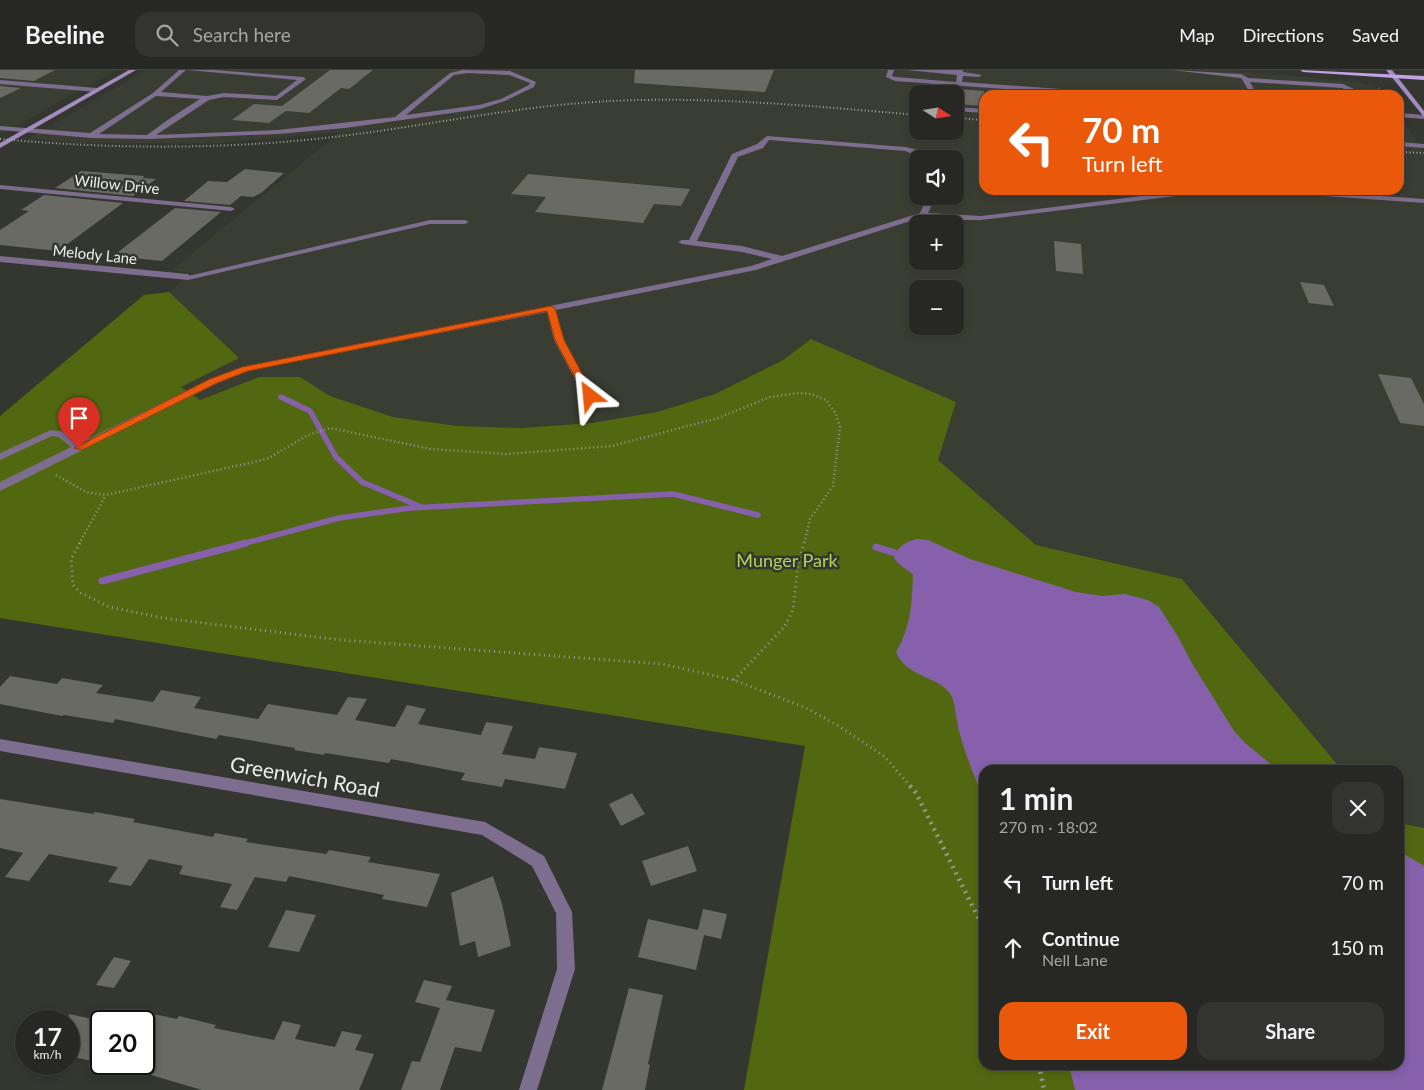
<!DOCTYPE html>
<html lang="en">
<head>
<meta charset="utf-8">
<style>
  :root { --surface:#272824; --page:#333431; --text:#f1f3f6; --muted:#a4a6a6; --line:#434441; --accent:#ea580c }
  body { margin:0; font-family:Lato,sans-serif; background:var(--page); color:var(--text); height:100vh; display:flex; flex-direction:column; font-size:19px; white-space:nowrap }
  * { box-sizing:border-box; margin:0 }
  p { font-size:16px; color:var(--muted) }
  .icon { flex:none; width:28px; height:28px; fill:none; stroke:currentColor; stroke-width:2; stroke-linecap:round; stroke-linejoin:round }
  .map { position:relative; flex:1; overflow:hidden }
  .side { position:absolute; left:979px; top:695px; width:425px; height:305px; display:flex; flex-direction:column; background:var(--surface); border-radius:15px; box-shadow:0 2px 8px #0003,0 0 0 1px var(--line) }
  .side>* { flex:none }
  .guide { position:absolute; left:979px; top:20px; width:425px; height:105px; border-radius:15px; box-shadow:0 2px 8px #0003,0 0 0 1px var(--line); background:#ea580c; color:#fff; overflow:hidden }
  .needle { width:32px; rotate:102deg }
  .fabs { position:absolute; left:909px; top:15px; display:grid; gap:10px }
  .fabs a { display:grid; place-items:center; width:55px; height:55px; border-radius:10px; background:var(--surface); box-shadow:0 2px 8px #0003,0 0 0 1px var(--line); font-size:25px }
  .speed { position:absolute; left:15px; top:940px; display:flex; gap:10px; font-size:25px; font-weight:700; text-align:center }
  .speed>* { display:grid; place-content:center; width:65px; height:65px; border-radius:50%; background:var(--surface); box-shadow:0 2px 8px #0003,0 0 0 1px var(--line); line-height:1 }
  .speed small { font-size:12px; font-weight:400 }
  .speed .limit { border:2px solid #111; border-radius:8px; background:#fff; color:#111 }
  .pin { position:absolute; display:grid; place-items:center; width:42px; height:42px; color:#fff; margin:-51px -21px; border-radius:50% 50% 50% 0; rotate:-45deg; box-shadow:0 0 5px #0007 }
  .pin .icon { rotate:45deg }
  .me { position:absolute; width:55px; margin:-28px; rotate:331deg; stroke-linejoin:round; filter:drop-shadow(0 0 4px #0008) }
  .turn { display:flex; align-items:center; gap:18px; height:105px; padding:0 20px; font-size:22px }
  .turn .icon { width:65px; height:65px; stroke-width:2.5 }
  .turn b { display:block; font-size:35px; line-height:42px }
  .round { display:grid; place-items:center; flex:none; width:52px; height:52px; border-radius:15px; background:var(--page) }
  .overview { display:flex; align-items:center; justify-content:space-between; height:85px; padding:0 20px }
  h1 { font-size:30px; font-weight:700; line-height:38px }
  .action { display:flex; gap:10px; margin-top:auto; padding:10px 20px }
  .action a { flex:1; height:58px; border-radius:15px; background:var(--accent); color:#fff; font-size:20px; font-weight:700; line-height:58px; text-align:center }
  .action a+a { background:var(--page); color:var(--text) }
  ul { padding:0; list-style:none }
  li { display:flex; align-items:center; gap:15px; height:65px; padding:0 20px }
  li div { flex:1 }
  li b { display:block; font-size:19px }
  li em { font-style:normal }
  header { display:flex; align-items:center; gap:30px; box-sizing:border-box; height:70px; padding:0 25px; background:var(--surface); border-bottom:1px solid var(--line) }
  header strong { font-size:24px }
  nav { display:flex; gap:28px; margin-inline-start:auto; font-size:18px }
  .search { width:350px; height:45px; background:var(--page); display:flex; align-items:center; gap:12px; box-sizing:border-box; padding:0 18px; border-radius:15px; color:var(--muted); font-size:19px }
  .map>svg:first-child { display:block }
  .built { fill:#3a3e32; fill-rule:evenodd }
  .green { fill:#526810 }
  .water { fill:#8660ab }
  .lines { fill:none; stroke-linecap:round; stroke-linejoin:round }
  .stream-far1 { stroke:#8660ab; stroke-width:5.5 }
  .stream { stroke:#8660ab; stroke-width:7 }
  .building { fill:#686a63 }
  .path-far3 { stroke:#969893; stroke-width:2; stroke-dasharray:0.5 2; stroke-linecap:butt }
  .path-far2 { stroke:#969893; stroke-width:2.5; stroke-dasharray:1 3; stroke-linecap:butt }
  .path-far1 { stroke:#969893; stroke-width:3; stroke-dasharray:1 4; stroke-linecap:butt }
  .path { stroke:#969893; stroke-width:4.5; stroke-dasharray:2 5; stroke-linecap:butt }
  .lane { fill:#7d6d8e; fill-rule:evenodd }
  .street { fill:#7d6d8e; fill-rule:evenodd }
  .secondary { fill:#a48bc0; fill-rule:evenodd }
  .primary { fill:#c3a2e6; fill-rule:evenodd }
  .rail { stroke:#a5a7a2; stroke-width:2; stroke-dasharray:1 2.5; stroke-linecap:butt }
  .route { fill:#ea580c; stroke:#983908 }
  .labels { text-anchor:middle; dominant-baseline:central; stroke-width:5; stroke-linejoin:round; paint-order:stroke }
  .far-street-label { font-size:15px; fill:#eceeea; stroke:#343630 }
  .park-label { font-size:18px; fill:#b2d45f; stroke:#343630 }
  .near-street-label { font-size:21px; fill:#eceeea; stroke:#343630 }
</style>
</head>
<body>
<header>
<strong>Beeline</strong>
<div class="search"><svg class="icon" aria-label="search" viewBox="0 0 24 24"><circle cx="10" cy="10" r="6"/><path d="M15 15l6 6"/></svg>Search here</div>
<nav><a>Map</a><a>Directions</a><a>Saved</a></nav>
</header>
<div class="map">
<svg width="1424" height="1020" viewBox="0 0 1424 1020">
  <rect width="100%" height="100%" fill="#343630"/>
  <g class="built">
    <path d="M0,0H116L0,65Z"/>
    <path d="M146,0H1225L1357,12L1374,16L1383,25H984V120H1399V46L1424,82V758L1399,753V700H1342L1182,509L1036,475L938,390L956,332L811,269L783,290L715,324L657,342L591,353L522,358L457,356L393,347L330,326L300,307H259L200,330L180,318L238,288L169,222L192,203L172,200L340,62L218,73H85L28,69ZM918,24H955V61H918ZM918,89H955V126H918ZM918,154H955V191H918ZM918,219H955V256H918Z"/>
  </g>
  <path class="green" d="M169,222L239,288L181,317L200,330L259,307H300L330,326L393,347L457,356L522,358L591,353L657,342L715,324L783,290L811,269L956,332L938,390L1036,475L1182,509L1342,700H984V995H1399V753L1424,758V1020H744L805,676L0,548V346L144,225Z"/>
  <g class="water">
    <path d="M917,469L928,470L970,489L1076,522L1102,526L1125,524L1148,530L1159,537L1177,565L1193,595L1234,661L1244,672L1278,700H984V730C975,708 965,684 959,661C956,650 956,637 952,627C942,606 906,608 896,582C911,557 912,533 913,505C907,499 898,495 894,488C896,477 907,471 917,469Z"/>
    <path d="M1399,781L1424,796V1020H1075L1069,995H1399Z"/>
  </g>
  <g class="lines">
    <g class="stream-far1">
      <path d="M281,327L310,341L336,387L362,412L419,436"/>
      <path d="M242,474L339,448L410,438L673,424L758,445"/>
    </g>
    <g class="stream">
      <path d="M876,477L895,483"/>
      <path d="M102,511L246,473"/>
    </g>
  </g>
  <g class="building">
    <path d="M0,0H55L34,11L0,8Z"/>
    <path d="M330,0H373L349,19L341,18L309,43L286,41L269,53L232,50L254,34L282,36Z"/>
    <path d="M635,0H774L765,22L634,13Z"/>
    <path d="M0,16L21,18L0,28Z"/>
    <path d="M929,17L984,21V36L955,34V24H929Z"/>
    <path d="M245,99L284,103L261,123L253,127L241,126L230,135L184,131L208,111L227,112Z"/>
    <path d="M81,101L144,106L143,108L156,109L133,126L55,118Z"/>
    <path d="M528,104L690,119L681,136L654,134L643,153L535,142L546,127L511,124Z"/>
    <path d="M44,125L123,133L58,181L0,175V160L29,141L21,140Z"/>
    <path d="M175,138L221,142L162,191L113,186Z"/>
    <path d="M1054,171L1081,174L1083,204L1056,201Z"/>
    <path d="M1300,212L1324,215L1334,236L1309,233Z"/>
    <path d="M1378,304L1411,308L1424,334V356L1400,353Z"/>
    <path d="M10,606L57,614L62,608L103,615L96,623L153,632L161,620L201,627L194,638L258,649L268,634L337,645L348,627L367,629L355,650L395,657L407,635L426,639L418,654L481,665L486,652L513,656L502,684L535,689L539,677L577,683L565,719L505,709L502,717L461,710L465,703L391,689L389,693L325,683L324,685L294,680L295,678L219,665L216,669L115,649L113,653L64,645L62,646L0,634V617Z"/>
    <path d="M632,723L645,744L621,756L609,734Z"/>
    <path d="M0,729L93,744L95,742L135,749L133,752L213,767L215,763L248,769L246,772L326,784L329,780L371,787L368,792L440,804L427,837L382,829L384,825L289,806L286,812L255,807L237,840L220,837L232,814L179,804L183,796L149,789L131,816L108,812L118,797L49,784L29,811L5,807L23,783L0,778Z"/>
    <path d="M688,776L697,801L651,816L642,791Z"/>
    <path d="M493,806L502,834L511,876L478,887L475,871L460,876L451,823Z"/>
    <path d="M703,839L727,844L721,869L704,865L696,900L638,887L648,849L698,860Z"/>
    <path d="M286,840L316,845L299,882L268,877Z"/>
    <path d="M114,887L131,891L114,918L96,915Z"/>
    <path d="M424,910L452,916L446,930L495,940L481,982L455,977L440,1020H401L412,991L420,992L440,938L415,932Z"/>
    <path d="M629,918L663,925L648,994L650,995L645,1020H602Z"/>
    <path d="M144,942L177,949L179,946L216,955L214,958L274,970L283,951L301,955L295,969L335,977L342,961L362,965L355,980L374,984L359,1020H202L144,1003Z"/>
    <path d="M69,944L101,951V993L69,986Z"/>
  </g>
  <g class="lines">
    <path class="path-far3" d="M1379,18L1387,25"/>
    <g class="path-far2">
      <path d="M56,405L86,422L106,425L267,389L308,365L330,358L431,379L507,384L612,376L718,348L770,327L799,323L811,324L826,330L835,342L840,357L833,416L810,449L804,474"/>
      <path d="M79,474L106,425"/>
    </g>
    <g class="path-far1">
      <path d="M80,473L71,489L73,515L81,523L109,537L163,548L341,570L662,594L734,610L806,638L837,655L884,686L911,717"/>
      <path d="M734,610L785,556L793,540L798,495L804,473"/>
    </g>
    <g class="path">
      <path d="M910,716L916,723L984,859"/>
      <path d="M1039,995L1044,1020"/>
    </g>
    <g class="lane">
      <path d="M179,0H186L161,22L207,26L224,23L276,26L297,10L188,0H214L303,7L306,9L277,30L224,27L209,30L156,65L278,60L395,47L450,3L463,0L510,1L536,12L534,17L505,31L480,39L345,58L278,64L149,69L91,68L0,60V56L90,63L153,23ZM468,3L509,5L530,13L529,15L501,29L479,35L406,45L454,5ZM156,26L200,29L169,49L147,65L99,64Z"/>
      <path d="M888,0H894L892,6L896,7L956,12L957,5L907,0H963V2L982,5L979,7L963,6L962,12L1117,23L1120,25H1089L895,11L886,7Z"/>
      <path d="M1172,0L1241,4L1248,8L1343,14L1367,25H1359L1342,18L1250,12L1257,25H1251L1242,9L1240,8Z"/>
      <path d="M0,10L97,18L100,20L97,22L0,14Z"/>
      <path d="M918,34V38L912,36L913,35Z"/>
      <path d="M955,37L984,39V43L955,41Z"/>
      <path d="M1399,43L1424,45V49L1399,47Z"/>
      <path d="M767,66L905,77L919,80L928,89C919,89 914,84 905,81L769,70L763,78L738,87L697,171L742,176L782,186L920,143L928,126H936L928,143L981,146L1189,120H1212L1208,122L981,150H947L923,147L756,200L556,240L564,270L594,326L589,329L584,326L554,270L547,242L248,301L218,313L0,421V412L71,377L59,367L52,366L0,390V383L51,360L66,362L80,373L210,309L242,297L751,196L772,189L742,182L682,174L678,172L682,170H689L732,84L757,74Z"/>
      <path d="M1399,72L1424,74V78L1399,76Z"/>
      <path d="M1263,120H1300L1424,129V133L1267,122Z"/>
      <path d="M430,150H465L469,152L465,154H430L188,210L184,207Z"/>
    </g>
    <g class="street">
      <path d="M0,115L231,137L235,139L231,141L0,119Z"/>
      <path d="M0,186L188,204L192,207L188,210L0,192Z"/>
      <path d="M0,669L485,752L544,786L572,842L575,899L537,1020H519L557,899L556,843L532,796L482,765L0,681Z"/>
    </g>
    <g class="secondary">
      <path d="M129,0H136L0,78V73Z"/>
      <path d="M1386,0H1392L1424,41V47Z"/>
    </g>
    <path class="primary" d="M1300,0L1424,6V10L1303,2Z"/>
    <g class="rail">
      <path d="M955,48L984,50"/>
      <path d="M0,69C111,79 222,80 333,67C420,57 506,38 594,32C702,25 810,36 918,45"/>
      <path d="M1399,82L1424,83"/>
    </g>
  </g>
  <path class="route" d="M551,236L555,238L564,270L594,326L593,328L585,326L555,270L547,241L248,301L217,313L82,380L74,378L210,309L242,297Z"/>
  <g class="labels">
    <g class="far-street-label">
      <text transform="translate(117 114) rotate(6)">Willow Drive</text>
      <text transform="translate(95 184) rotate(6)">Melody Lane</text>
    </g>
    <g class="park-label">
      <text x="787" y="490">Munger Park</text>
    </g>
    <g class="near-street-label">
      <text transform="translate(305 706) rotate(10)">Greenwich Road</text>
    </g>
  </g>
</svg>
<div class="fabs">
<a><svg class="needle" viewBox="-14 -14 28 28"><path d="M0-13l5 13h-10z" fill="#e53935"/><path d="M0 13l5-13h-10z" fill="#a4a6a6"/></svg></a>
<a><svg class="icon" aria-label="sound" viewBox="0 0 24 24"><path d="M4 9h4l5-4v14l-5-4H4zM17 9q2 3 0 6"/></svg></a>
<a>+</a>
<a>−</a>
</div>
<div class="speed"><div>17<small>km/h</small></div><div class="limit">20</div></div>
<div class="pin" style="left:79px;top:378px;background:#d93025"><svg class="icon" aria-label="arrive" viewBox="0 0 24 24"><path d="M6 21V4h12l-3 4 3 4H6"/></svg></div>
<svg class="me" style="left:590px;top:326px" viewBox="-20 -20 40 40"><path d="M0-17L14 15 0 8-14 15z" fill="#ea580c" stroke="#fff" stroke-width="4"/></svg>
<div class="guide">
<div class="turn"><svg class="icon" aria-label="left" viewBox="0 0 24 24"><path d="M17 20v-9H6M10 6l-5 5 5 5"/></svg><div><b>70 m</b>Turn left</div></div>
</div>
<section class="side">
<div class="overview"><div><h1>1 min</h1><p>270 m · 18:02</p></div><a class="round"><svg class="icon" aria-label="close" viewBox="0 0 24 24"><path d="M6 6l12 12M18 6L6 18"/></svg></a></div>
<ul>
<li><svg class="icon" aria-label="left" viewBox="0 0 24 24"><path d="M17 20v-9H6M10 6l-5 5 5 5"/></svg><div><b>Turn left</b></div><em>70 m</em></li>
<li><svg class="icon" aria-label="ahead" viewBox="0 0 24 24"><path d="M12 20V5M6 11l6-6 6 6"/></svg><div><b>Continue</b><p>Nell Lane</p></div><em>150 m</em></li>
</ul>
<div class="action"><a>Exit</a><a>Share</a></div>
</section>
</div>
</body>
</html>
